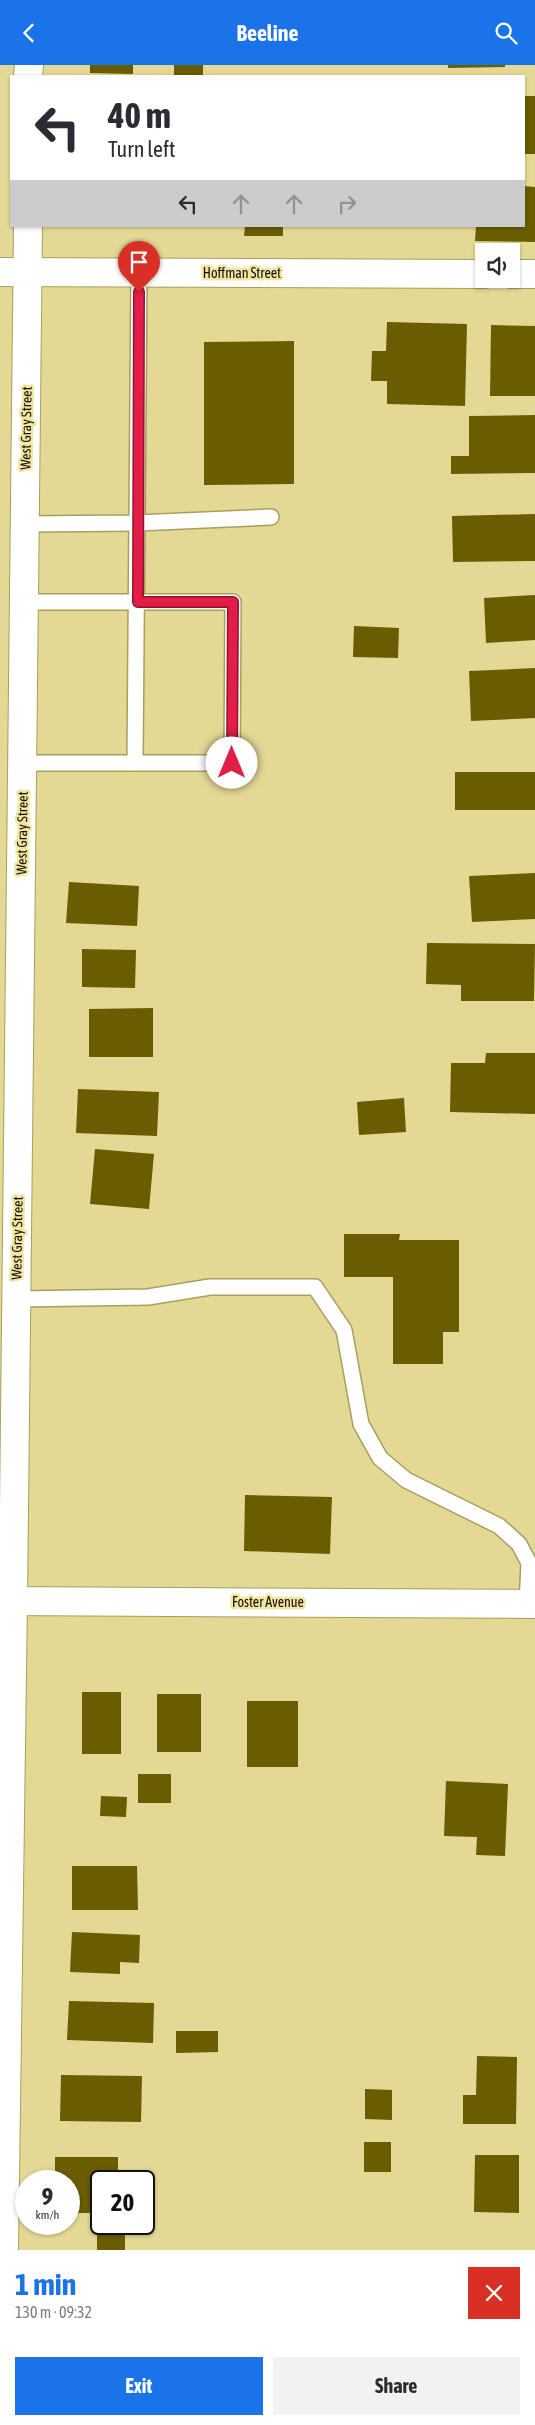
<!DOCTYPE html>
<html lang="en">
<head>
<meta charset="utf-8">
<style>
  :root { --surface:#fff; --page:#f2f2f3; --text:#2b2b33; --muted:#7c7c81; --accent:#1a73e8 }
  body { margin:0; font-family:"Asap Condensed",sans-serif; background:var(--page); color:var(--text); height:100vh; display:flex; flex-direction:column; font-size:19px; white-space:nowrap }
  * { box-sizing:border-box; margin:0 }
  p { font-size:16px; color:var(--muted) }
  .icon { flex:none; width:28px; height:28px; fill:none; stroke:currentColor; stroke-width:2; stroke-linecap:round; stroke-linejoin:round }
  .map { position:relative; height:2185px; overflow:hidden }
  .details { display:flex; flex-direction:column; background:var(--surface); flex:1 }
  .details>* { flex:none }
  .hud { position:absolute; left:10px; top:10px; width:515px; height:152px; border-radius:0px; box-shadow:0 1px 4px #0004; background:#fff; color:var(--text); overflow:hidden }
  .buttons { position:absolute; left:475px; top:178px; display:grid; gap:10px }
  .buttons a { display:grid; place-items:center; width:45px; height:45px; border-radius:0px; background:var(--surface); box-shadow:0 1px 4px #0004; font-size:25px }
  .speed { position:absolute; left:15px; top:2105px; display:flex; gap:10px; font-size:25px; font-weight:700; text-align:center }
  .speed>* { display:grid; place-content:center; width:65px; height:65px; border-radius:50%; background:var(--surface); box-shadow:0 1px 4px #0004; line-height:1 }
  .speed small { font-size:12px; font-weight:400 }
  .speed .limit { border:2px solid #111; border-radius:8px; background:#fff; color:#111 }
  .pin { position:absolute; display:grid; place-items:center; width:42px; height:42px; color:#fff; margin:-51px -21px; border-radius:50% 50% 50% 0; rotate:-45deg; box-shadow:0 0 5px #0007 }
  .pin .icon { rotate:45deg }
  .me { position:absolute; width:55px; margin:-28px; rotate:0deg; stroke-linejoin:round; filter:drop-shadow(0 0 4px #0008) }
  .turn { display:flex; align-items:center; gap:18px; height:105px; padding:0 15px; font-size:22px }
  .turn .icon { width:65px; height:65px; stroke-width:2.5 }
  .turn b { display:block; font-size:35px; line-height:42px }
  .lanes { display:flex; align-items:center; height:48px; padding:0 15px; background:#0003; justify-content:center; gap:25px; direction:ltr }
  .lanes .off { opacity:.35 }
  .round { display:grid; place-items:center; flex:none; width:52px; height:52px; border-radius:0px; background:var(--page) }
  .headline { display:flex; align-items:center; justify-content:space-between; height:85px; padding:0 15px }
  h1 { font-size:30px; font-weight:700; line-height:38px; color:var(--accent) }
  .primary-button { display:flex; gap:10px; margin-top:auto; padding:10px 15px }
  .primary-button a { flex:1; height:58px; border-radius:0px; background:var(--accent); color:#fff; font-size:20px; font-weight:700; line-height:58px; text-align:center }
  .primary-button a+a { background:var(--page); color:var(--text) }
  header { display:flex; justify-content:space-between; align-items:center; height:65px; padding:0 15px; background:var(--accent); color:#fff; font-size:22px; font-weight:700 }
  .map>svg:first-child { display:block }
  .building { fill:#6a5c00 }
  .lines { fill:none; stroke-linecap:round; stroke-linejoin:round }
  .service-casing { stroke:#aa9e5d; stroke-width:18 }
  .minor-casing { stroke:#aa9e5d; stroke-width:30 }
  .service { stroke:#fff; stroke-width:15 }
  .minor { stroke:#fff; stroke-width:28 }
  .route-casing { stroke:#92132f; stroke-width:12 }
  .route { stroke:#e11d48; stroke-width:9 }
  .labels { text-anchor:middle; dominant-baseline:central; stroke-width:5; stroke-linejoin:round; paint-order:stroke }
  .street-label { font-size:14px; fill:#140f00; stroke:#f1e5a2 }
</style>
</head>
<body>
<header><svg class="icon" aria-label="back" viewBox="0 0 24 24"><path d="M15 5l-7 7 7 7"/></svg>Beeline<svg class="icon" aria-label="search" viewBox="0 0 24 24"><circle cx="10" cy="10" r="6"/><path d="M15 15l6 6"/></svg></header>
<div class="map">
<svg width="535" height="2185" viewBox="0 0 535 2185">
  <rect width="100%" height="100%" fill="#e4d895"/>
  <g class="building">
    <path d="M90,0H133V9L90,8Z"/>
    <rect x="174" y="0" width="29" height="11"/>
    <path d="M448,0H505V2L448,3Z"/>
    <rect x="524" y="31" width="11" height="58"/>
    <path d="M524,121L535,122V177L475,176L476,161H524Z"/>
    <path d="M245,161H283V171H244Z"/>
    <path d="M387,257L467,259L465,341L387,339V316H371L372,286H386Z"/>
    <path d="M491,260L535,261V331H490Z"/>
    <path d="M294,276V419L204,420V277Z"/>
    <path d="M535,350V408L451,409V391H469V351Z"/>
    <path d="M535,449V496L453,497L452,451Z"/>
    <path d="M535,530V575L486,578L484,533Z"/>
    <path d="M354,561L399,563L398,593L353,592Z"/>
    <path d="M535,603V653L471,656L469,606Z"/>
    <rect x="455" y="707" width="80" height="38"/>
    <path d="M535,808V854L472,857L469,811Z"/>
    <path d="M69,817L139,821L137,861L66,858Z"/>
    <path d="M427,878L535,879L534,936H461V920L426,919Z"/>
    <path d="M82,884L136,885L135,923L82,922Z"/>
    <path d="M153,943V992H89V944Z"/>
    <path d="M486,988H535V1049L450,1047L451,998H485Z"/>
    <path d="M78,1024L159,1027L157,1071L76,1068Z"/>
    <path d="M404,1033L406,1067L359,1070L357,1037Z"/>
    <path d="M95,1084L154,1089L149,1144L90,1139Z"/>
    <path d="M344,1169H400L399,1175H459V1267H443V1299H393V1212H344Z"/>
    <path d="M245,1430L332,1432L330,1489L244,1486Z"/>
    <rect x="82" y="1627" width="39" height="62"/>
    <rect x="157" y="1629" width="44" height="58"/>
    <rect x="247" y="1636" width="51" height="66"/>
    <rect x="138" y="1709" width="33" height="29"/>
    <path d="M446,1716L508,1719L505,1791L476,1790L477,1772L444,1771Z"/>
    <path d="M101,1731L127,1732L126,1752L100,1751Z"/>
    <path d="M72,1801H137L138,1845H72Z"/>
    <path d="M72,1867L140,1870L139,1898L120,1897V1909L70,1907Z"/>
    <path d="M69,1936L154,1938L153,1978L67,1975Z"/>
    <path d="M176,1966H218V1987L176,1988Z"/>
    <path d="M477,1991L517,1992L516,2059H463V2030H476Z"/>
    <path d="M61,2010L142,2011L141,2057L60,2056Z"/>
    <path d="M365,2024L392,2025V2055L365,2054Z"/>
    <rect x="364" y="2077" width="27" height="30"/>
    <path d="M475,2090H519V2148L474,2147Z"/>
    <path d="M55,2092H118V2116H101V2148H69V2116H55Z"/>
    <path d="M97,2166L125,2167V2185H97Z"/>
  </g>
  <g class="lines">
    <defs>
      <g id="service">
        <path d="M25,459L137,458L271,452"/>
        <path d="M24,537H233L232,698H135"/>
        <path d="M22,698H135L139,208"/>
        <path d="M16,1234L148,1232L210,1222H315L344,1265L361,1359L380,1393L406,1415L499,1461L519,1479L529,1498L527,1539"/>
      </g>
      <g id="minor">
        <path d="M28,11L29,0"/>
        <path d="M0,207L484,209"/>
        <path d="M511,209H535"/>
        <path d="M0,1536L535,1539"/>
        <path d="M4,2185L13,1536L28,161"/>
      </g>
    </defs>
    <use href="#service" class="service-casing"/>
    <use href="#minor" class="minor-casing"/>
    <use href="#service" class="service"/>
    <use href="#minor" class="minor"/>
  </g>
  <g class="lines">
    <defs>
      <path id="route" d="M139,227L138,537H233L232,698"/>
    </defs>
    <use href="#route" class="route-casing"/>
    <use href="#route" class="route"/>
  </g>
  <g class="labels">
    <g class="street-label">
      <text x="242" y="208">Hoffman Street</text>
      <text transform="translate(26 363) rotate(-89)">West Gray Street</text>
      <text transform="translate(22 768) rotate(-89)">West Gray Street</text>
      <text transform="translate(17 1173) rotate(-89)">West Gray Street</text>
      <text x="268" y="1537">Foster Avenue</text>
    </g>
  </g>
</svg>
<div class="buttons">
<a><svg class="icon" aria-label="sound" viewBox="0 0 24 24"><path d="M4 9h4l5-4v14l-5-4H4zM17 9q2 3 0 6"/></svg></a>
</div>
<div class="speed"><div>9<small>km/h</small></div><div class="limit">20</div></div>
<div class="pin" style="left:139px;top:227px;background:#d93025"><svg class="icon" aria-label="arrive" viewBox="0 0 24 24"><path d="M6 21V4h12l-3 4 3 4H6"/></svg></div>
<svg class="me" style="left:232px;top:698px" viewBox="-20 -20 40 40"><circle r="19" fill="#fff"/><path d="M0-13L10 11 0 6-10 11z" fill="#e11d48"/></svg>
<div class="hud">
<div class="turn"><svg class="icon" aria-label="left" viewBox="0 0 24 24"><path d="M17 20v-9H6M10 6l-5 5 5 5"/></svg><div><b>40 m</b>Turn left</div></div>
<div class="lanes"><svg class="icon" aria-label="left" viewBox="0 0 24 24"><path d="M17 20v-9H6M10 6l-5 5 5 5"/></svg><svg class="icon off" aria-label="ahead" viewBox="0 0 24 24"><path d="M12 20V5M6 11l6-6 6 6"/></svg><svg class="icon off" aria-label="ahead" viewBox="0 0 24 24"><path d="M12 20V5M6 11l6-6 6 6"/></svg><svg class="icon off" aria-label="right" viewBox="0 0 24 24"><path d="M7 20v-9h11M14 6l5 5-5 5"/></svg></div>
</div>
</div>
<section class="details">
<div class="headline"><div><h1>1 min</h1><p>130 m · 09:32</p></div><a class="round" style="background:#d93025;color:#fff"><svg class="icon" aria-label="close" viewBox="0 0 24 24"><path d="M6 6l12 12M18 6L6 18"/></svg></a></div>
<div class="primary-button"><a>Exit</a><a>Share</a></div>
</section>
</body>
</html>
